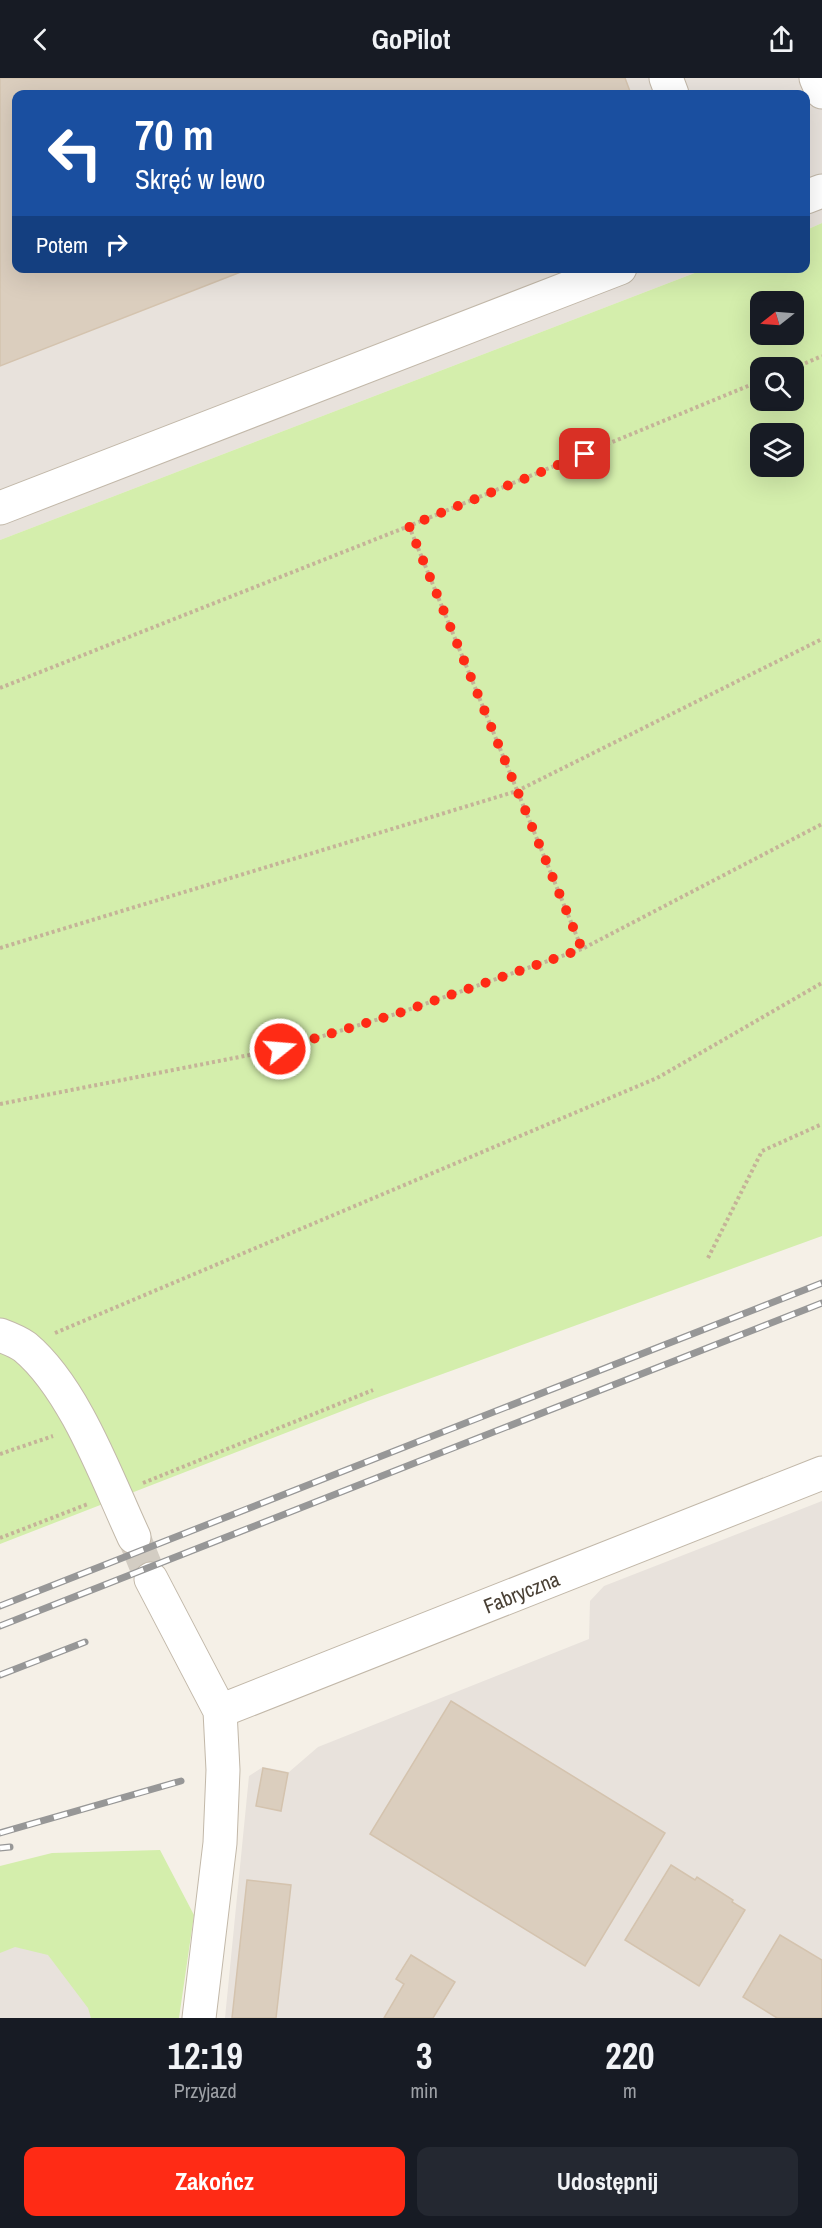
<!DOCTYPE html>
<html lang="pl">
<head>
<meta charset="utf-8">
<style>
  :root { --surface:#171b24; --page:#242831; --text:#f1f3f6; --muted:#9ea1a6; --accent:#ff2b15 }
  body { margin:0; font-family:"Archivo Narrow",sans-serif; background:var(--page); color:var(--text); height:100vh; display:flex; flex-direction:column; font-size:22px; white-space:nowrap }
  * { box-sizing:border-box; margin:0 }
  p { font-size:20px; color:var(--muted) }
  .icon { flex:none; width:33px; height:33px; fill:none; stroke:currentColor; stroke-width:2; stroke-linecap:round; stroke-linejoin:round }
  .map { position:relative; height:1940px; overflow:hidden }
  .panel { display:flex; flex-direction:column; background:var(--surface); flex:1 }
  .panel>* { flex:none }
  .top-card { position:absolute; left:12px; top:12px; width:798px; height:183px; border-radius:12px; box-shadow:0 6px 24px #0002; background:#1a4fa0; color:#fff; overflow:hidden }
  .needle { width:39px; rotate:253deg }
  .fabs { position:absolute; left:750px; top:213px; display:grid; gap:12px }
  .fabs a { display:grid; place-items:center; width:54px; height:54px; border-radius:12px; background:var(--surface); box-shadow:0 6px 24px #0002; font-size:30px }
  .pin { position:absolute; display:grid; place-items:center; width:51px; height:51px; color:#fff; margin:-26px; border-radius:12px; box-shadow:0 3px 9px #0006 }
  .me { position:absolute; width:66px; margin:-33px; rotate:73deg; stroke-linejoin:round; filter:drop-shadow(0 0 4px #0008) }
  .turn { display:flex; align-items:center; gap:21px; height:126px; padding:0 24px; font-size:27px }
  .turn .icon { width:78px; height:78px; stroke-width:2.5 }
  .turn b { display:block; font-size:42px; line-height:51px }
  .then { display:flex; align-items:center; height:57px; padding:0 24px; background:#0003; gap:12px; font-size:22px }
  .eta { display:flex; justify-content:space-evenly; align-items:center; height:102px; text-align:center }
  .eta b { font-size:36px; font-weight:800; line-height:42px }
  .button { display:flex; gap:12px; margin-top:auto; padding:12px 24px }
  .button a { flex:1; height:69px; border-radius:12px; background:var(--accent); color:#fff; font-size:24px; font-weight:800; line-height:69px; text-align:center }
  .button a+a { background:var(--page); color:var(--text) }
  header { display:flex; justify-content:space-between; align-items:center; height:78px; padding:0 24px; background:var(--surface); font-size:27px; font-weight:800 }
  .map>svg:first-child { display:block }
  .industrial { fill:#e8e2dc }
  .green { fill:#d4eeac; fill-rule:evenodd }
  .building { fill:#dbcebe; stroke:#d4c3ae; stroke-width:1.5 }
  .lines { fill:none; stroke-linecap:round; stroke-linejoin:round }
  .minor-tunnel { stroke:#d3cdc3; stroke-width:33; stroke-dasharray:33 16; stroke-linecap:butt }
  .minor-casing { stroke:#c2b8a9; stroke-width:35 }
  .path { stroke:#c5b398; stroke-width:4; stroke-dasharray:3 3; stroke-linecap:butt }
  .minor { stroke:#fff; stroke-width:33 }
  .rail-casing { stroke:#979797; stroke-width:7 }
  .rail { stroke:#fff; stroke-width:4.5; stroke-dasharray:14; stroke-linecap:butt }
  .route { stroke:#ff2b15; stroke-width:10; stroke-dasharray:0 18 }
  .labels { text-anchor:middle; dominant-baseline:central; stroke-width:4.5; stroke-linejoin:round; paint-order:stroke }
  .street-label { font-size:21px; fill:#494035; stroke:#fff }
</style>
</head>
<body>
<header><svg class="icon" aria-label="back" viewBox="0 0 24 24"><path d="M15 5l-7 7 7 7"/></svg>GoPilot<svg class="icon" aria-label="share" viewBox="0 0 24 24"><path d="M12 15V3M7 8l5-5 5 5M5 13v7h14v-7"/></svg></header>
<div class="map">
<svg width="822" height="1940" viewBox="0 0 822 1940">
  <rect width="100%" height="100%" fill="#f5f0e7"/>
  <g class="industrial">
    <path d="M0,0H822V145L806,152V16H16V190L705,191L0,462Z"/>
    <path d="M822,1423V1940H225L249,1698L263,1689L289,1694L318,1669L589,1561L590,1523L604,1508Z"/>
    <path d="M0,1799L146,1940H0Z"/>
  </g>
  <g class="green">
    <path d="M822,145V1158L368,1323L0,1466V462L705,191L806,190V152ZM760,224H794V256H760ZM760,290H794V322H760ZM760,356H794V388H760Z"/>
    <path d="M160,1772L194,1837L179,1940H91L88,1930L48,1877L15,1869L0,1875V1788L52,1775Z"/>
  </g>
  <g class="building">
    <path d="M0,0H625L631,16H16V190H251L0,288Z"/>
    <path d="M451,1623L665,1755L585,1888L370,1756Z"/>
    <path d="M263,1690L288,1695L281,1733L256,1728Z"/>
    <path d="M671,1787L695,1802L697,1799L733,1822L732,1824L745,1832L699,1908L625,1862Z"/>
    <path d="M247,1802L291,1807L276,1940H232Z"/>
    <path d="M780,1857L822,1882V1940H777L743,1919Z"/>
    <path d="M411,1877L455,1904L433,1940H384L404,1906L396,1901Z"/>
  </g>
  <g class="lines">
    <path class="minor-tunnel" d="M134,1459L151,1501"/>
    <defs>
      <g id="minor">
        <path d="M666,0L672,16"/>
        <path d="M816,0L822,14"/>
        <path d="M806,119L822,113"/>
        <path d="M0,430L620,190"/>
        <path d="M0,1257C8,1260 18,1264 25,1269C75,1311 107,1401 134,1459"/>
        <path d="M151,1501L220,1633L223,1692L220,1765L199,1940"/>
        <path id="s1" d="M220,1633L822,1395"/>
      </g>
    </defs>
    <use href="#minor" class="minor-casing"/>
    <g class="path">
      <path d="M794,290L822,278"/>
      <path d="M409,448L582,871"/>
      <path d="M0,610L409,448L760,303"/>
      <path d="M0,870L517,713L822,561"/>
      <path d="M0,1026L280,971L399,935L582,871L822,746"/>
      <path d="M708,1180L762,1073L822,1046"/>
      <path d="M55,1255L657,1000L822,905"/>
      <path d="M0,1376L53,1358"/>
      <path d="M143,1405L373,1312"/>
      <path d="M0,1460L88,1426"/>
    </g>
    <use href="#minor" class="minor"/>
    <defs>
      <g id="rail">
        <path d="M0,1528L822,1205"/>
        <path d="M0,1548L822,1225"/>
        <path d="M0,1597L85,1564"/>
        <path d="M0,1755L181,1703"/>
        <path d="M0,1770L10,1769"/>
      </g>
    </defs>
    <use href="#rail" class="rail-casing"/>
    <use href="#rail" class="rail"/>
  </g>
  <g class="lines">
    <path class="route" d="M280,971L399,935L582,871L409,448L585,376"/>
  </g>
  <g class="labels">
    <g class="street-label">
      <text stroke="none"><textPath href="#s1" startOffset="324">Fabryczna</textPath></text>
    </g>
  </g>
</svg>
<div class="fabs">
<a><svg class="needle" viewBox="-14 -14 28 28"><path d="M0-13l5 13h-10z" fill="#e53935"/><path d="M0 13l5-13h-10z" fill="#9ea1a6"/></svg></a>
<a><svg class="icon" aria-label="search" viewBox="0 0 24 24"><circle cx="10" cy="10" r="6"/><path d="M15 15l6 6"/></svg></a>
<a><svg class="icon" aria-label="layers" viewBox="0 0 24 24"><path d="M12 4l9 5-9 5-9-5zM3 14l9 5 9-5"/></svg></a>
</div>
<div class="pin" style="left:585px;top:376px;background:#d93025"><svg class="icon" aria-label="arrive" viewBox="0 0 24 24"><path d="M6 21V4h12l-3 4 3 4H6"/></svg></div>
<svg class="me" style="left:280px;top:971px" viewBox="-20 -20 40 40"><circle r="17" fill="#ff2b15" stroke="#fff" stroke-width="3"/><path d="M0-11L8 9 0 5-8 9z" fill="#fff"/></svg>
<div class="top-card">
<div class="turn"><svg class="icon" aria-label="left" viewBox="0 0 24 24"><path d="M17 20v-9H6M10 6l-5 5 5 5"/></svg><div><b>70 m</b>Skręć w lewo</div></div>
<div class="then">Potem<svg class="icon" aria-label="right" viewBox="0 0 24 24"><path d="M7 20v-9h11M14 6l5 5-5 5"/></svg></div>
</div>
</div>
<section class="panel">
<div class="eta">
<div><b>12:19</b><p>Przyjazd</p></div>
<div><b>3</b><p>min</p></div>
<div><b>220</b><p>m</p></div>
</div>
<div class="button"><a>Zakończ</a><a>Udostępnij</a></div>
</section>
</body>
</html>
